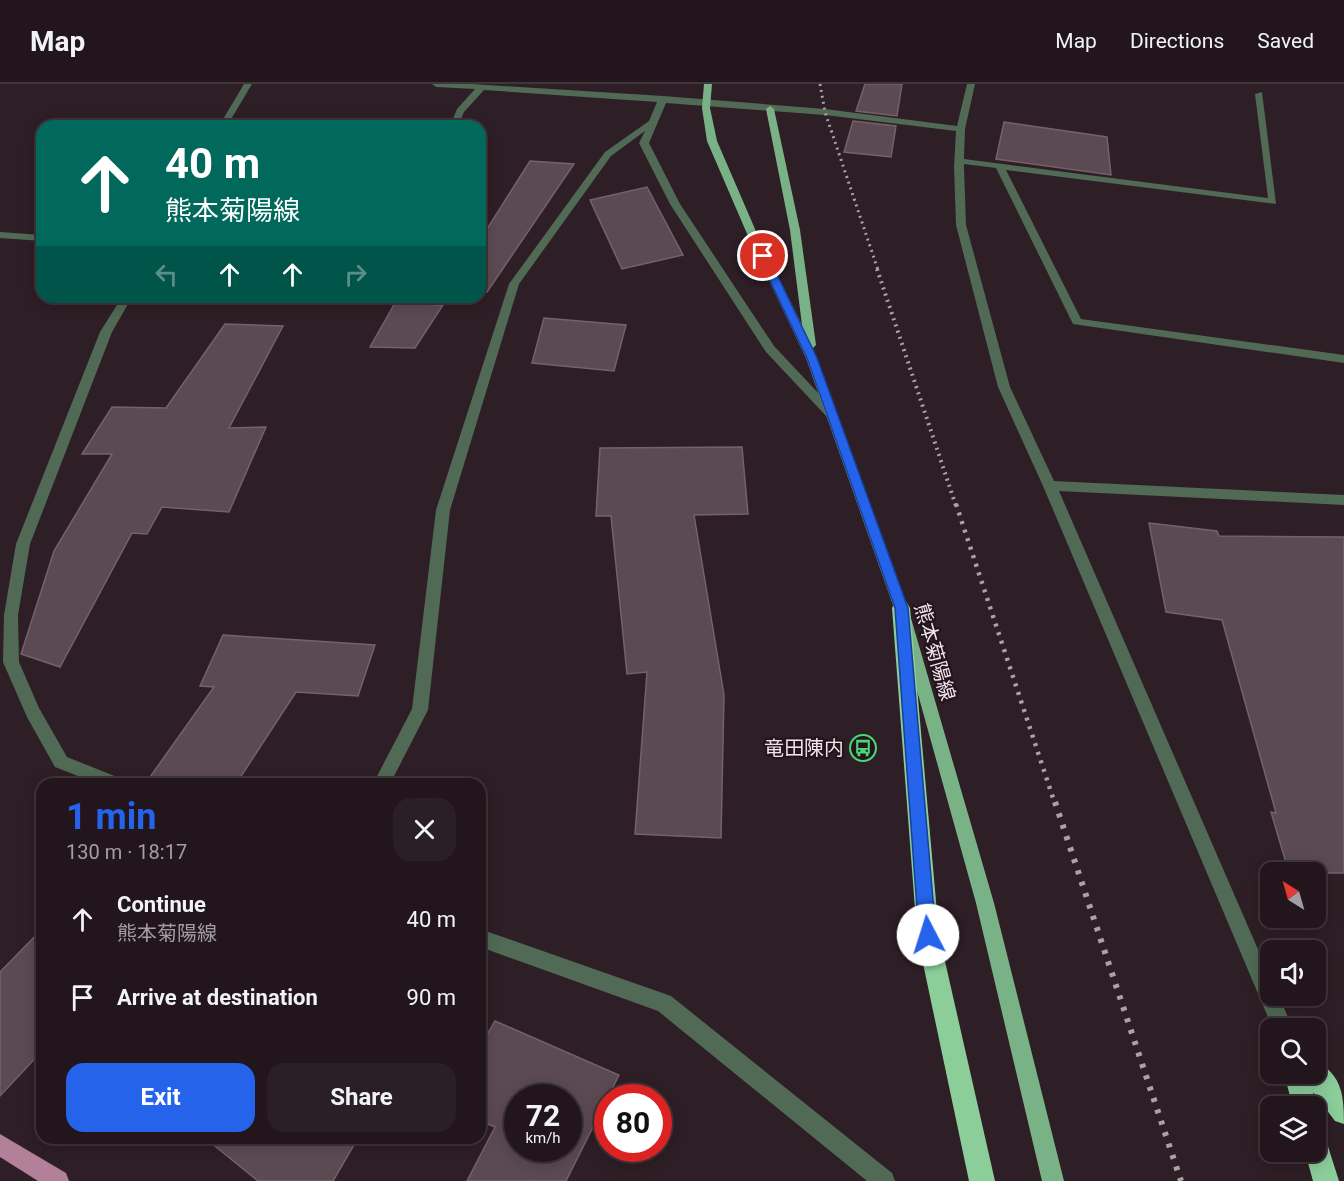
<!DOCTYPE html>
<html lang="en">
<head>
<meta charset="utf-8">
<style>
  :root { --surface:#22161c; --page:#2a1f25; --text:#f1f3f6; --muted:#a29fa3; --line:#3f353b; --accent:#2563eb }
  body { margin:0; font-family:Roboto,"Noto Sans JP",sans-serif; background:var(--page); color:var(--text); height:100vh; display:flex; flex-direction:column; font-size:22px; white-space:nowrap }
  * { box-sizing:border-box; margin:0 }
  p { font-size:20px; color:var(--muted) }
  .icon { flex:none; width:33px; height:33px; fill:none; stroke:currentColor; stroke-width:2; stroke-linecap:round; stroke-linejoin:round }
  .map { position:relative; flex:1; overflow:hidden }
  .drawer { position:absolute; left:36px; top:694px; width:450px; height:366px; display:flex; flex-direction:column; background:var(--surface); border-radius:18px; box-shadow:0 3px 15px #0003,0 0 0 2px var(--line) }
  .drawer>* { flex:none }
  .banner { position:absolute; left:36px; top:36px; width:450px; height:183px; border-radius:18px; box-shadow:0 3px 15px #0003,0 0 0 2px var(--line); background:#00695c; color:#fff; overflow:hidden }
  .needle { width:39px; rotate:323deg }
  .buttons { position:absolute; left:1260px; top:778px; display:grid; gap:12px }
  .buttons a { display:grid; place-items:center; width:66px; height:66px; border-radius:12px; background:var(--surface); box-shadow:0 3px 15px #0003,0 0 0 2px var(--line); font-size:30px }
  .speed { position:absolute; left:504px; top:1000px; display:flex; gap:12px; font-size:30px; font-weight:700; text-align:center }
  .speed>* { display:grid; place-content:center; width:78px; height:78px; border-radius:50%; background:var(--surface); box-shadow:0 3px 15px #0003,0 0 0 2px var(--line); line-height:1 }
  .speed small { font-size:15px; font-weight:400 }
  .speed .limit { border:9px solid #d22; background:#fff; color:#111 }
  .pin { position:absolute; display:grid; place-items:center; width:51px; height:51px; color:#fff; margin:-26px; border:3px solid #fff; border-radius:50%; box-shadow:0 2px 6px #0007 }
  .me { position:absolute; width:66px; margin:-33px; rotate:355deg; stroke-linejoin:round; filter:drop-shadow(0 0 4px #0008) }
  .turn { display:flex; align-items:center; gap:21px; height:126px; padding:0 30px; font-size:27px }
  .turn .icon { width:78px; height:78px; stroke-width:2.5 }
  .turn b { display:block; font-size:42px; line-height:51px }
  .lanes { display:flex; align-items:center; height:57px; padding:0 30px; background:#0003; justify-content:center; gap:30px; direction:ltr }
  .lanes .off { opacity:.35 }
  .round { display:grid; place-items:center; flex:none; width:63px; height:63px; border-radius:18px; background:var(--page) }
  .headline { display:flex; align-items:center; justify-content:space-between; height:102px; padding:0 30px }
  h1 { font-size:36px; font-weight:700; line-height:45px; color:var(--accent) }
  .action { display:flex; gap:12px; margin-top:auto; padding:12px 30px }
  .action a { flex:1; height:69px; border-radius:18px; background:var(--accent); color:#fff; font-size:24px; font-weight:700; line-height:69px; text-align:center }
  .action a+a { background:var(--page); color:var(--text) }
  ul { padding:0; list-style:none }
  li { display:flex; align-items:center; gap:18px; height:78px; padding:0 30px }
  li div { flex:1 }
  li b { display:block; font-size:22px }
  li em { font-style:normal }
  header { display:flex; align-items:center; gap:36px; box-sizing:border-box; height:84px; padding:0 30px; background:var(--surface); border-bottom:2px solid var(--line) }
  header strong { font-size:28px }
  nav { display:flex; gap:33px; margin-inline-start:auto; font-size:21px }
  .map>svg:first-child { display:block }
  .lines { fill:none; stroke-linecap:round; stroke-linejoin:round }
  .stream { fill:#b3809a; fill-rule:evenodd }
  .building { fill:#5c4a52; stroke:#75616a; stroke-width:1.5; fill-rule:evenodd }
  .minor { fill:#506a55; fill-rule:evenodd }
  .major { fill:#7ab287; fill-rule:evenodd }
  .highway { fill:#8bce9a; fill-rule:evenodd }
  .rail-far3 { stroke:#ada0a6; stroke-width:3; stroke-dasharray:2 4; stroke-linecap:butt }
  .rail-far2 { stroke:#ada0a6; stroke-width:4; stroke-dasharray:2 4.5; stroke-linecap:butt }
  .rail-far1 { stroke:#ada0a6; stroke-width:4.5; stroke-dasharray:3 6; stroke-linecap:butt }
  .rail { stroke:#ada0a6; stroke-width:6; stroke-dasharray:4 8; stroke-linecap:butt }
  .route { fill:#2563eb; stroke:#184099; stroke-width:1.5 }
  .labels { text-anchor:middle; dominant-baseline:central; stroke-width:4.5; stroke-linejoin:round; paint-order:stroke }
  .street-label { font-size:20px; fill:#f0e5ea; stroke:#24151c }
  .poi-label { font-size:20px; fill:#f0e5ea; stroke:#24151c; text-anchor:end }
</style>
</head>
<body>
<header>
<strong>Map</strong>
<nav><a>Map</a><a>Directions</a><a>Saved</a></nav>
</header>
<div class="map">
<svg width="1344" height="1097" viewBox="0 0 1344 1097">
  <rect width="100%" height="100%" fill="#2e1e25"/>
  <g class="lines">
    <path class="stream" d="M0,1050L66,1089L69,1097H38L0,1073Z"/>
  </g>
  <g class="building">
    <path d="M865,0H902L897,32L856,27Z"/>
    <path d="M853,37L896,42L891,73L844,68Z"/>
    <path d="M1004,38L1107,53L1111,91L996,75Z"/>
    <path d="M530,77L574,80L487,208L480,204V156Z"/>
    <path d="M647,103L683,171L622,185L590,116Z"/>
    <path d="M395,219L443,221L415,264L370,263Z"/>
    <path d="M544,234L626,241L614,287L532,279Z"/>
    <path d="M225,240L283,242L229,344L266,343L229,428L162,423L147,450L132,449L60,583L21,570L54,467L112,370H82L112,323L166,324Z"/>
    <path d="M742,363L748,430L694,431L724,611L721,754L635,750L647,588L627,590L611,432H596L600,364Z"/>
    <path d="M1149,439L1217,447L1219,452L1344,453V789H1289L1271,728L1276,729L1222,536L1166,528Z"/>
    <path d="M223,551L375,561L358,612L296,608L236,700H145L214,603L200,602Z"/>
    <path d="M42,845V967L0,1012V888Z"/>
    <path d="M495,937L619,991L566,1097H467L495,1043L480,1037V963ZM518,1014H568V1065H518Z"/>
    <path d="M205,1054H358L333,1097H258Z"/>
  </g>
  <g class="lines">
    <g class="minor">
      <path d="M244,0H252L227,42H219Z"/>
      <path d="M432,0H471L663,12L825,25L957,42L967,0H975L965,45L964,75L1268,114L1255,10L1262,8L1276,120L1006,86L1081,235L1344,271V279L1073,240L996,84L964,80V83L966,141L1010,303L1054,397L1344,411V421L1059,407L1270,893V912H1279L1293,945H1273L1043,402L998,303L956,141L954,83L956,47L825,31L666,19L649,59L680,120L774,262L836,328L838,331L832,335L828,334L766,268L670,120L639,59L645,47L611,72L519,200L450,426L428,626L390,700H373L412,625L436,426L509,200L605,68L649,37L657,18L484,6L464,28L458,42H450L457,25L475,5L436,3Z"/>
      <path d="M0,148L42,151V157L0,154Z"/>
      <path d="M122,213H132L112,248L30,460L18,531L19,578L39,624L67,673L122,695L124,700H98L55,683L27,633L3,578L4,531L16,460L100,248Z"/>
      <path d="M480,845L671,912L892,1089L895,1097H867L658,927L480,863Z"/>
    </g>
    <path class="major" d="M704,0H712L710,24L717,57L758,152L802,241L790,146L766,25L770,22L774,25L800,146L816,261L813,264L908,524L994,819L1064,1097H1042L976,819L894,524L806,274L748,152L707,57L702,24Z"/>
    <g class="highway">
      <path d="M901,517L907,519L910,524L939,851L995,1097H969L917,851L892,524L895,519Z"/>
      <path d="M1316,978C1343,990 1344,1015 1344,1040L1335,1037L1313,1008L1317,1023L1316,1028V1023H1293L1284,990H1316Z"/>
      <path d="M1316,1049L1325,1053L1339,1097H1313L1305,1068H1316Z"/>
    </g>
    <path class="rail-far3" d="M820,0L825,28L878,186"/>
    <path class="rail-far2" d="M877,185L956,422"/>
    <path class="rail-far1" d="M956,420L1055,720"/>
    <path class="rail" d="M1055,718L1181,1097"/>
  </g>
  <path class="route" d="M760,170L768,172L817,274L908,524L936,851L934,857L928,860L922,857L919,851L895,524L807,274L758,172Z"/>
  <defs>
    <symbol id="bus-ring" viewBox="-11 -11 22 22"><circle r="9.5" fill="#24151c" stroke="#49d778" stroke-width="1.5"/><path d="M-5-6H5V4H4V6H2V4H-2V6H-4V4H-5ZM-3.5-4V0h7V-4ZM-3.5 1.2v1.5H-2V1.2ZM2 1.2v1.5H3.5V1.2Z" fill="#49d778"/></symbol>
  </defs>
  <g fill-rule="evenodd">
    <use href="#bus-ring" x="848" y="649" width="30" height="30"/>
  </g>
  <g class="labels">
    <g class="street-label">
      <text transform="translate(935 568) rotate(74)">熊本菊陽線</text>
    </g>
    <g class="poi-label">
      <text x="844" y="664">竜田陳内</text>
    </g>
  </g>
</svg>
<div class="buttons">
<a><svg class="needle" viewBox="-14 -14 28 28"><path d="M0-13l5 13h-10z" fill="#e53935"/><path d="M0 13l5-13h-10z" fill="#a29fa3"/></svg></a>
<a><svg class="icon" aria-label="sound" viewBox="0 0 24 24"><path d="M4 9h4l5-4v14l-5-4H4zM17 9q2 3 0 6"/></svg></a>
<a><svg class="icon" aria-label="search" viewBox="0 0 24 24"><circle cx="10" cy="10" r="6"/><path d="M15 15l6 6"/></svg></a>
<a><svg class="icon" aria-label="layers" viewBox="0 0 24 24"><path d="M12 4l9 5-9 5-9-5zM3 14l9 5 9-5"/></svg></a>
</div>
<div class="speed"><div>72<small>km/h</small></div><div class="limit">80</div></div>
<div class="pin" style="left:763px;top:172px;background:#d93025"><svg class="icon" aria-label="arrive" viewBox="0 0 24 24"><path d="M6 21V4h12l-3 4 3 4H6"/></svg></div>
<svg class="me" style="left:928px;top:851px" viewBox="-20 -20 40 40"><circle r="19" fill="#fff"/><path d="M0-13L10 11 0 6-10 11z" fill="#2563eb"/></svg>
<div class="banner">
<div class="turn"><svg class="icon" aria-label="ahead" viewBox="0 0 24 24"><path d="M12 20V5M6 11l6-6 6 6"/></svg><div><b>40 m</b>熊本菊陽線</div></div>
<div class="lanes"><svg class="icon off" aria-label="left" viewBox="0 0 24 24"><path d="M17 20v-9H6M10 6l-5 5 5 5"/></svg><svg class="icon" aria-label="ahead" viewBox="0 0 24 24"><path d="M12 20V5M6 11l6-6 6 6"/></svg><svg class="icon" aria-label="ahead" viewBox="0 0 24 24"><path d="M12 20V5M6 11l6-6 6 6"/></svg><svg class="icon off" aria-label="right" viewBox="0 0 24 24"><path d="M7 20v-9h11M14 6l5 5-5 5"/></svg></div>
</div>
<section class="drawer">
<div class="headline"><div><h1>1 min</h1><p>130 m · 18:17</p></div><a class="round"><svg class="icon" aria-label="close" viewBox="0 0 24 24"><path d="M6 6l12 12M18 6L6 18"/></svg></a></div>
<ul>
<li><svg class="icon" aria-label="ahead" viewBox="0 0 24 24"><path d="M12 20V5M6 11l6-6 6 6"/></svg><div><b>Continue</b><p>熊本菊陽線</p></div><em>40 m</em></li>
<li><svg class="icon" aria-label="arrive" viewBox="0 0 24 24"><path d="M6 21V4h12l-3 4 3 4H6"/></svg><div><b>Arrive at destination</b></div><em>90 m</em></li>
</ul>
<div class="action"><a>Exit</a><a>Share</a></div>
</section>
</div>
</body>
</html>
